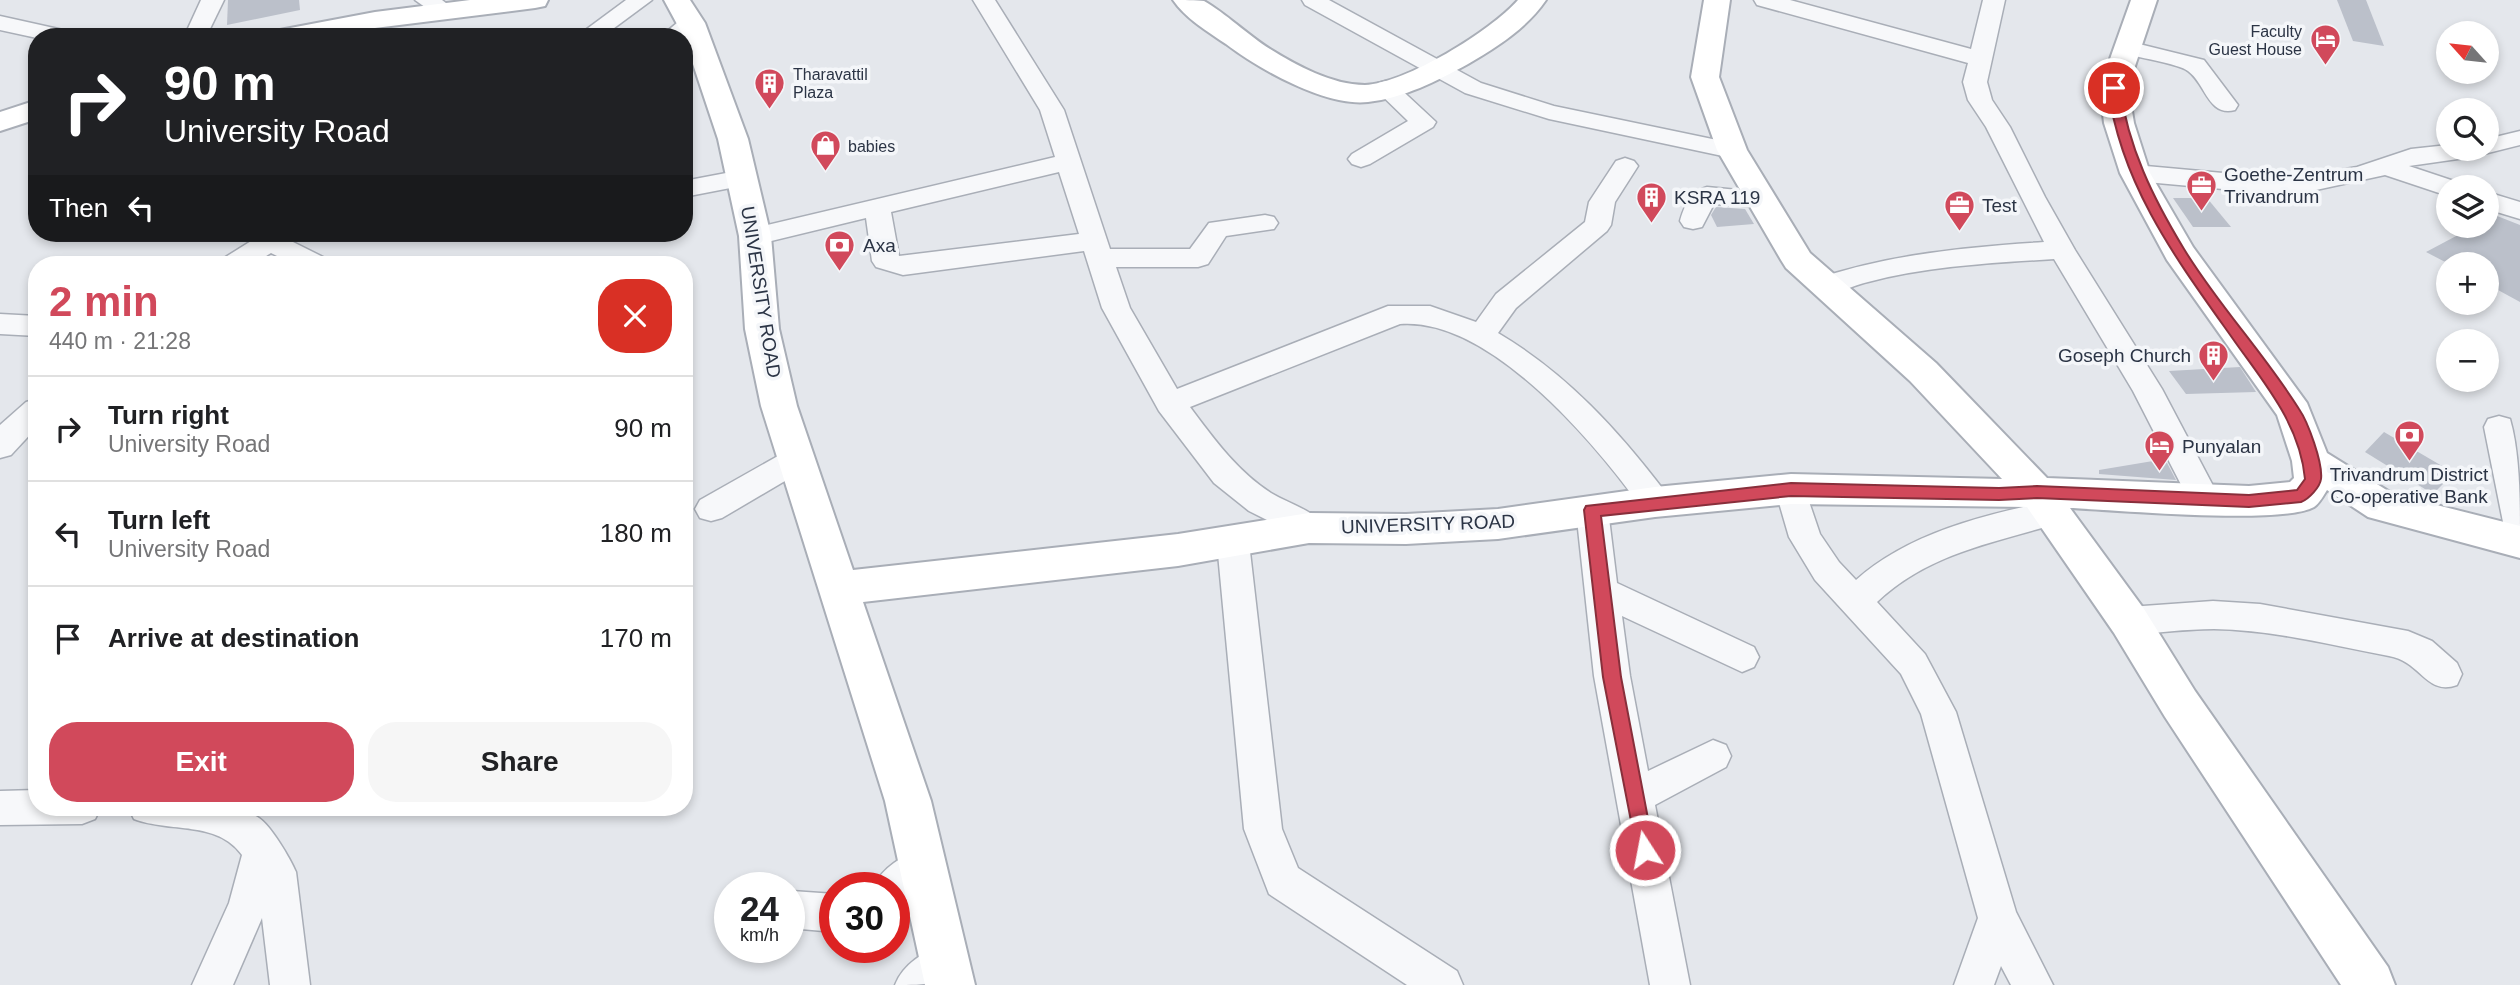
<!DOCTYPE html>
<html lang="en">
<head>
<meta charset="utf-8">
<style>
  :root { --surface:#fff; --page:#f6f6f6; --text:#202124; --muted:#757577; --line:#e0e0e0; --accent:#d1495b }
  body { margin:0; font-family:Arial,sans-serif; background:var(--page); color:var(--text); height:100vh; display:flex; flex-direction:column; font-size:26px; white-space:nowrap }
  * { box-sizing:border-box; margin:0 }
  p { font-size:23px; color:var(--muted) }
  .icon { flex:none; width:38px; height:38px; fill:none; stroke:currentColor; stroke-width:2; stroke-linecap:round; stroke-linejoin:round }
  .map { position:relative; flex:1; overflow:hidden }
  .sheet { position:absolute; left:28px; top:256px; width:665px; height:560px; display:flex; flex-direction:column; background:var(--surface); border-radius:28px; box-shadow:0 4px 10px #0003 }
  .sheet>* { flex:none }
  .guide { position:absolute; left:28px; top:28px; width:665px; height:214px; border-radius:28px; box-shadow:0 4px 10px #0003; background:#202124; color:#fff; overflow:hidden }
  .needle { width:46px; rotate:297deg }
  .tools { position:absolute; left:2436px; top:21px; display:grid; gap:14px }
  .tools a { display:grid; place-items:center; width:63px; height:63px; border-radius:50%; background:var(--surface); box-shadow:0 4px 10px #0003; font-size:35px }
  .speed { position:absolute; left:714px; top:872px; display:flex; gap:14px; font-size:35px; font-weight:700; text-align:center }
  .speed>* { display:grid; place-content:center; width:91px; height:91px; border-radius:50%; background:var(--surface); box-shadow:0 4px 10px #0003; line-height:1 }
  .speed small { font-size:18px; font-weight:400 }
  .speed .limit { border:10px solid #d22; background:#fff; color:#111 }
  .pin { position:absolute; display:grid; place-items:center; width:60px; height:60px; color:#fff; margin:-30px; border:4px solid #fff; border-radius:50%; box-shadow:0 2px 7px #0007 }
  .me { position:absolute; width:77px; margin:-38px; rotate:349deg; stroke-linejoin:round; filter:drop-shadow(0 0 5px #0008) }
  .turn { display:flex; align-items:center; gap:24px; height:147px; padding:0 21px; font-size:32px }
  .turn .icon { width:91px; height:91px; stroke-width:2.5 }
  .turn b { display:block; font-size:49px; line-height:60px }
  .then { display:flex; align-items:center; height:66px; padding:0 21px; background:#0003; gap:14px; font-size:26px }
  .round { display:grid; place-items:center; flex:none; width:74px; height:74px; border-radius:28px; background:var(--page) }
  .headline { display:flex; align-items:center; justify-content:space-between; height:119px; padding:0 21px }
  h1 { font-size:42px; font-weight:800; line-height:52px; color:var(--accent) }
  .cta { display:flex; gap:14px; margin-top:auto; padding:14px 21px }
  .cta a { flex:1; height:80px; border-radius:28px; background:var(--accent); color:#fff; font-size:28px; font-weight:800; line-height:80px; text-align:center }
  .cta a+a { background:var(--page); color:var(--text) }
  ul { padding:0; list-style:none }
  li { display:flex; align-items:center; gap:21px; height:105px; padding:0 21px; border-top:2px solid var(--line) }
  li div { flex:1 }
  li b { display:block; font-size:26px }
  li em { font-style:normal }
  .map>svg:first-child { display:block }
  .building { fill:#bbc0ca }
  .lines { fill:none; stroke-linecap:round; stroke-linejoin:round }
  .street-casing { stroke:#a9aeb7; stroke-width:3 }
  .secondary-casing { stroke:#a9aeb7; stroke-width:4 }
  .street { fill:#f7f8fa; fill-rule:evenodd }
  .secondary { fill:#fff; fill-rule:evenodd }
  .route { fill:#d1495b; stroke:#882f3b; stroke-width:2 }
  .labels { text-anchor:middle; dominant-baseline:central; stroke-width:7; stroke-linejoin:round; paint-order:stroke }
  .far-poi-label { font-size:16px; fill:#2b3445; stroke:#f4f6f9; text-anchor:start }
  .poi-label { font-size:19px; fill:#2b3445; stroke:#f4f6f9; text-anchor:start }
  .street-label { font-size:19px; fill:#2b3445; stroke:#f4f6f9 }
</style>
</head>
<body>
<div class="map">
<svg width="2520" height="985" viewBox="0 0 2520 985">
  <rect width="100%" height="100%" fill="#e4e7ec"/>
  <g class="building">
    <path d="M228,0H299L300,10L227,25Z"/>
    <path d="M2337,0H2366L2384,46L2353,41Z"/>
    <path d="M2173,198H2207L2231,227H2193Z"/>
    <path d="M1716,207L1745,209L1754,224L1717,227L1711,215Z"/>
    <path d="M2487,212L2520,225V302L2487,284V264H2449L2426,252L2475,226H2487Z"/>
    <path d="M2240,367L2256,392L2186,394L2169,371Z"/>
    <path d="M2384,432L2454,473L2433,494L2365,452Z"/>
    <path d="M2165,459L2176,480L2099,474V470Z"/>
  </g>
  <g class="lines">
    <defs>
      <g id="street">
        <path d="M201,0H224L206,37H184Z"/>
        <path d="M415,0H442L455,10L452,15H436Z"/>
        <path d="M626,0H652L602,37H576Z"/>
        <path d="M973,0H995L1064,110L1110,249H1190L1209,223L1265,215L1274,217L1278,223L1274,229L1226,236L1208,264L1198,267H1116L1130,308L1177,389L1388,306H1430L1476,322L1496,294L1585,222L1589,202L1616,161L1625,158L1634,161L1638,166L1615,202L1611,225L1607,231L1516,308L1498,333C1567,374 1618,430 1666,493L1671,502L1666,511L1655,514L1644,511C1596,444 1490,317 1400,324L1190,407C1214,439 1237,471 1271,493C1289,504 1315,510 1325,528L1320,537L1309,541L1249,511L1214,483L1159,411L1102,308L1084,251L903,275L876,267L872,261L866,218L755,245L746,242L742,236L746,230L1055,157L1040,110ZM1059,172L1079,234L899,256L891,212Z"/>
        <path d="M1302,0H1329L1481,83L1554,106L1741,145L1744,150L1741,155L1732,158L1549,119L1465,93L1305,5Z"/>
        <path d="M1754,0H1790L1971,49L1983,0H2005L1987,82L1992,100L2010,127L2045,197L2075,250L2162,389L2220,499L2215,508L2204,511L2193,508L2133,391L2054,259C1992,263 1928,266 1868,282C1850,286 1834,297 1816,293L1812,286L1816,279C1891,254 1966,247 2044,242L1986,127L1968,100L1963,82L1968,63L1757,5Z"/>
        <path d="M0,16L72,32L75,37L37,38L0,30Z"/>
        <path d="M691,16L699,18L702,23L684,38L660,37L683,18Z"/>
        <path d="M2127,41L2204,60L2238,105L2235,110C2208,117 2206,84 2188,71C2180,64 2132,56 2119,53L2116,48L2119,43Z"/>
        <path d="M1386,81L1394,83L1436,122L1433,127L1370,164L1361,167L1352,164L1348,159L1352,154L1408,121L1374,88L1378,83Z"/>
        <path d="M2520,131V145L2472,157L2409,166L2457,182L2460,187H2448V196L2385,175L2316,190L2267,193L2135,181L2126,179L2122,173L2126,167L2135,165L2267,177L2316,174L2357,167L2411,149L2448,145V149H2487V139Z"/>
        <path d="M742,170L751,172L755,178L751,184L684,197V181Z"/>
        <path d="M1707,187L1769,193L1773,199L1769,205L1760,207L1714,204L1702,227L1693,229L1684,227L1680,221C1684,206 1691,191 1707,187Z"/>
        <path d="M2487,192L2520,202V219L2487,209Z"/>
        <path d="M264,233H295L289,240L325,258L329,264H293L271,253L253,264H221L224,258Z"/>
        <path d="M0,314L37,316V336L0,334Z"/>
        <path d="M37,399V427L11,455L0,458V425L26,402Z"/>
        <path d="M2499,416L2510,419C2520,453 2520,502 2520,540L2509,536L2504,527L2484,427L2488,419Z"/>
        <path d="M796,448L807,452L811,460L807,468L722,518L711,521L700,518L695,509L700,500L785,452Z"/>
        <path d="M1791,477L1802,481L1820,534L1839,562L1856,580C1909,533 1983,515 2051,501L2062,504L2067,513L2062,522C1995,543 1930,552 1877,602L1925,654L1956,712L2016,912L2053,985H2011L2001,966L1994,985H1954L1978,918L1921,714L1901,674L1815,580L1789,537L1775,489L1780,481Z"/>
        <path d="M1592,498L1603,501L1608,510L1617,583L1754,647L1759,657L1754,667L1742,672L1622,616L1630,676L1648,771L1713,740L1726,745L1731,756L1726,767L1655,805L1690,985H1650L1594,676L1576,510L1581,501Z"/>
        <path d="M1233,530L1244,534L1249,543L1282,829L1298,868L1457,971L1463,985H1407L1269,894L1244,829L1217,543L1222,534Z"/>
        <path d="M2213,601L2260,604L2408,631L2432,641L2457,663L2462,674L2457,685C2426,696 2422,662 2389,656C2331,645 2273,630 2214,629C2186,629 2157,633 2129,635L2117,631L2112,621L2117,611L2129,607Z"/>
        <path d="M37,790V807H101L95,819L82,824L0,825V791Z"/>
        <path d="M128,807C161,805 231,800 259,818C271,826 290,858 296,872L310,985H270L262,918L233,985H192L229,903L242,855C217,820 170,833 134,819Z"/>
        <path d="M923,848L937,853L942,866C934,885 914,897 894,905V887H874C882,867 903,856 923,848Z"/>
        <path d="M792,891L835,894V932L789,928V892Z"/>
        <path d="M945,943L959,949L965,963C952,985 924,985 895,985C903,964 924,952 945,943Z"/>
      </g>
      <g id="secondary">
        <path d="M470,0H548L545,6L535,8L375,28L330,37H271L275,31L285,29L375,12Z"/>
        <path d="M664,0H690L705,23L748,139L771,236L779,329L797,406L853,570L1178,534L1309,513L1406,514L1498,509L1655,487L1791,474L2002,479L1910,381L1786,268L1781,260L1717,150L1691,77L1704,0H1730L1719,77L1747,150L1810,253L1936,363L2047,478L2249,486L2290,482L2294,478L2292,461L2277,415L2167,260L2120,173L2104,123L2100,87L2131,0H2157L2128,87L2134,123L2150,173L2193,247L2307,403L2327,453L2393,494L2520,526V558L2368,517L2327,490C2324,495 2319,504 2314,507C2283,525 2114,510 2070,508L2144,609L2195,691L2388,967L2395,985H2341L2165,717L2114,633L2027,507L1791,504L1655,517L1498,539L1406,544L1309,543L1178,566L863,602L931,801L975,985H925L885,801L761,406L745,329L739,236L718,139L684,37Z"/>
        <path d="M1173,0C1182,0 1197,0 1204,1C1224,12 1249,36 1270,49C1296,65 1332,85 1365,85C1406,83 1491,31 1518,0H1546C1527,28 1497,47 1468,64C1437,81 1404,98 1368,102C1326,107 1259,69 1226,44C1208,32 1185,18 1173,0Z"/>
        <path d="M37,100V119L0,131V112Z"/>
      </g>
    </defs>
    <use href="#street" class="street-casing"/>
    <use href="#secondary" class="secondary-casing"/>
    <use href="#street" class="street"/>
    <use href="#secondary" class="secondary"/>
  </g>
  <path class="route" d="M2114,84L2120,88C2128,147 2153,198 2184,249C2218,305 2264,353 2299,409C2308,422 2323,463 2321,479C2320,487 2309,499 2301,502L2249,507L2037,498L1999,500L1791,496L1601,516L1621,677L1654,850L1652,857L1645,860L1638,857L1603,677L1584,510L1586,506L1791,483L1999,488L2037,486L2249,495L2297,490L2305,479C2300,424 2264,383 2233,339C2177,260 2121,186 2108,88Z"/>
  <defs>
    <symbol id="hotel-pin" viewBox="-11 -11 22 30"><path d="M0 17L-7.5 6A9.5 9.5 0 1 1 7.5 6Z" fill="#d1495b" stroke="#f4f6f9"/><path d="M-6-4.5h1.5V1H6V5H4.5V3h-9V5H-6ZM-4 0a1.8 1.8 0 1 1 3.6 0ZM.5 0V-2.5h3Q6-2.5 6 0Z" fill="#fff"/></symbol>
    <symbol id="building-pin" viewBox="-11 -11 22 30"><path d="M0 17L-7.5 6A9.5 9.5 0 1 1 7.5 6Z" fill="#d1495b" stroke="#f4f6f9"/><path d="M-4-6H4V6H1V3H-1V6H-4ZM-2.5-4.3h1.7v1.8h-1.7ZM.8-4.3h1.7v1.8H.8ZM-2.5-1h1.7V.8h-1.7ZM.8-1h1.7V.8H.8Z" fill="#fff"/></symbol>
    <symbol id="shop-pin" viewBox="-11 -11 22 30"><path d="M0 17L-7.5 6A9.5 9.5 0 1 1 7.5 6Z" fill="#d1495b" stroke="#f4f6f9"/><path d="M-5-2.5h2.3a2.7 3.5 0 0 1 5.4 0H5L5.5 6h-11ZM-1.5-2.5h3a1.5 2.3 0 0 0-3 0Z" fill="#fff"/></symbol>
    <symbol id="office-pin" viewBox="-11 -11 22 30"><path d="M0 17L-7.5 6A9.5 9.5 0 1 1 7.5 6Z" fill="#d1495b" stroke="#f4f6f9"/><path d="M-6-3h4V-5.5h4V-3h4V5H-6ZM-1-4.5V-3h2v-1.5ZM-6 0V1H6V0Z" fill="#fff"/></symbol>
    <symbol id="bank-pin" viewBox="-11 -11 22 30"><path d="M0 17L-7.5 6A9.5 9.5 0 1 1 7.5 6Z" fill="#d1495b" stroke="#f4f6f9"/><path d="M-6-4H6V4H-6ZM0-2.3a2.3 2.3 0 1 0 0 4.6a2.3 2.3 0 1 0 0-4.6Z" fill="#fff"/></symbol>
  </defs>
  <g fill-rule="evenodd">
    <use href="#hotel-pin" x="2308" y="22" width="35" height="47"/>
    <use href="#building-pin" x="752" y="66" width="35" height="47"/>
    <use href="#shop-pin" x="808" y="128" width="35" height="47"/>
    <use href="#office-pin" x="2184" y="168" width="35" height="47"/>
    <use href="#building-pin" x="1634" y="180" width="35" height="47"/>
    <use href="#office-pin" x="1942" y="188" width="35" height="47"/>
    <use href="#bank-pin" x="822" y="228" width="35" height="47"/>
    <use href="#building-pin" x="2196" y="338" width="35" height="47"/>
    <use href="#bank-pin" x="2392" y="418" width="35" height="47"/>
    <use href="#hotel-pin" x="2142" y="428" width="35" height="47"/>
  </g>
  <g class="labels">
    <g class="far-poi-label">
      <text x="2302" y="31" text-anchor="end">Faculty<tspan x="2302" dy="18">Guest House</tspan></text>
      <text x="793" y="74">Tharavattil<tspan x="793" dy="18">Plaza</tspan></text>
      <text x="848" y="146">babies</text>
    </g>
    <g class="poi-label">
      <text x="2224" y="174">Goethe-Zentrum<tspan x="2224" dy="22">Trivandrum</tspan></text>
      <text x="1674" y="197">KSRA 119</text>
      <text x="1982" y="205">Test</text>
      <text x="863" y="245">Axa</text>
      <text x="2191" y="355" text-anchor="end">Goseph Church</text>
      <text x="2182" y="446">Punyalan</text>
      <text x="2409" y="474" text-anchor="middle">Trivandrum District<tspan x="2409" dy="22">Co-operative Bank</tspan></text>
    </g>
    <g class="street-label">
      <text transform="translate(761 292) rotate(81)">UNIVERSITY ROAD</text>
      <text transform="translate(1428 524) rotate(-2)">UNIVERSITY ROAD</text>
    </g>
  </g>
</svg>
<div class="tools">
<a><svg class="needle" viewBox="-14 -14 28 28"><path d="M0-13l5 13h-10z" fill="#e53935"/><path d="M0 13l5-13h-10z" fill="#757577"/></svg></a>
<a><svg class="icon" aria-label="search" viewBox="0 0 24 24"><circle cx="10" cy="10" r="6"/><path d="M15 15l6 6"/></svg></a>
<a><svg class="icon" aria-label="layers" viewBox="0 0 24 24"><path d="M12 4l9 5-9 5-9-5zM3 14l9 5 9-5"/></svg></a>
<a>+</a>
<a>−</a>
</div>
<div class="speed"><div>24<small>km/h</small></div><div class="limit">30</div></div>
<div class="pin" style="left:2114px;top:88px;background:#d93025"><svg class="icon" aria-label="arrive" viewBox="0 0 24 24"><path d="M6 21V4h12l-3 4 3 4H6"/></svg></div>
<svg class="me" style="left:1645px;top:850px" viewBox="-20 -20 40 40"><circle r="17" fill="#d1495b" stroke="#fff" stroke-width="3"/><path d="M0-11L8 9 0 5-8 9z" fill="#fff"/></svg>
<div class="guide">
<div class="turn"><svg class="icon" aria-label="right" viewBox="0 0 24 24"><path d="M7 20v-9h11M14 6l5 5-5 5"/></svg><div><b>90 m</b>University Road</div></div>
<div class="then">Then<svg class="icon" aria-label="left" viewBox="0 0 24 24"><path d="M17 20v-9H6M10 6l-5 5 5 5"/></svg></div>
</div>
<section class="sheet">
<div class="headline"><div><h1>2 min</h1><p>440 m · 21:28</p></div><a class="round" style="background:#d93025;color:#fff"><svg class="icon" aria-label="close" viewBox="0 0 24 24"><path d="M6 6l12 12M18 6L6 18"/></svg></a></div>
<ul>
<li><svg class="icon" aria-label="right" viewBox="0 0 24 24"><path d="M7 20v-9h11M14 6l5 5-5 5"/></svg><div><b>Turn right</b><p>University Road</p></div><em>90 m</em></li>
<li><svg class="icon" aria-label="left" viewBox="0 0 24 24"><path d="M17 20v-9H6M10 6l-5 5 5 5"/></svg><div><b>Turn left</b><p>University Road</p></div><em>180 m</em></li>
<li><svg class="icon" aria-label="arrive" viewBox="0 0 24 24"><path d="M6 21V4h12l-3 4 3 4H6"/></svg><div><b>Arrive at destination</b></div><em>170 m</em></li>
</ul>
<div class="cta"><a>Exit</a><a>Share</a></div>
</section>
</div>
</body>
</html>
